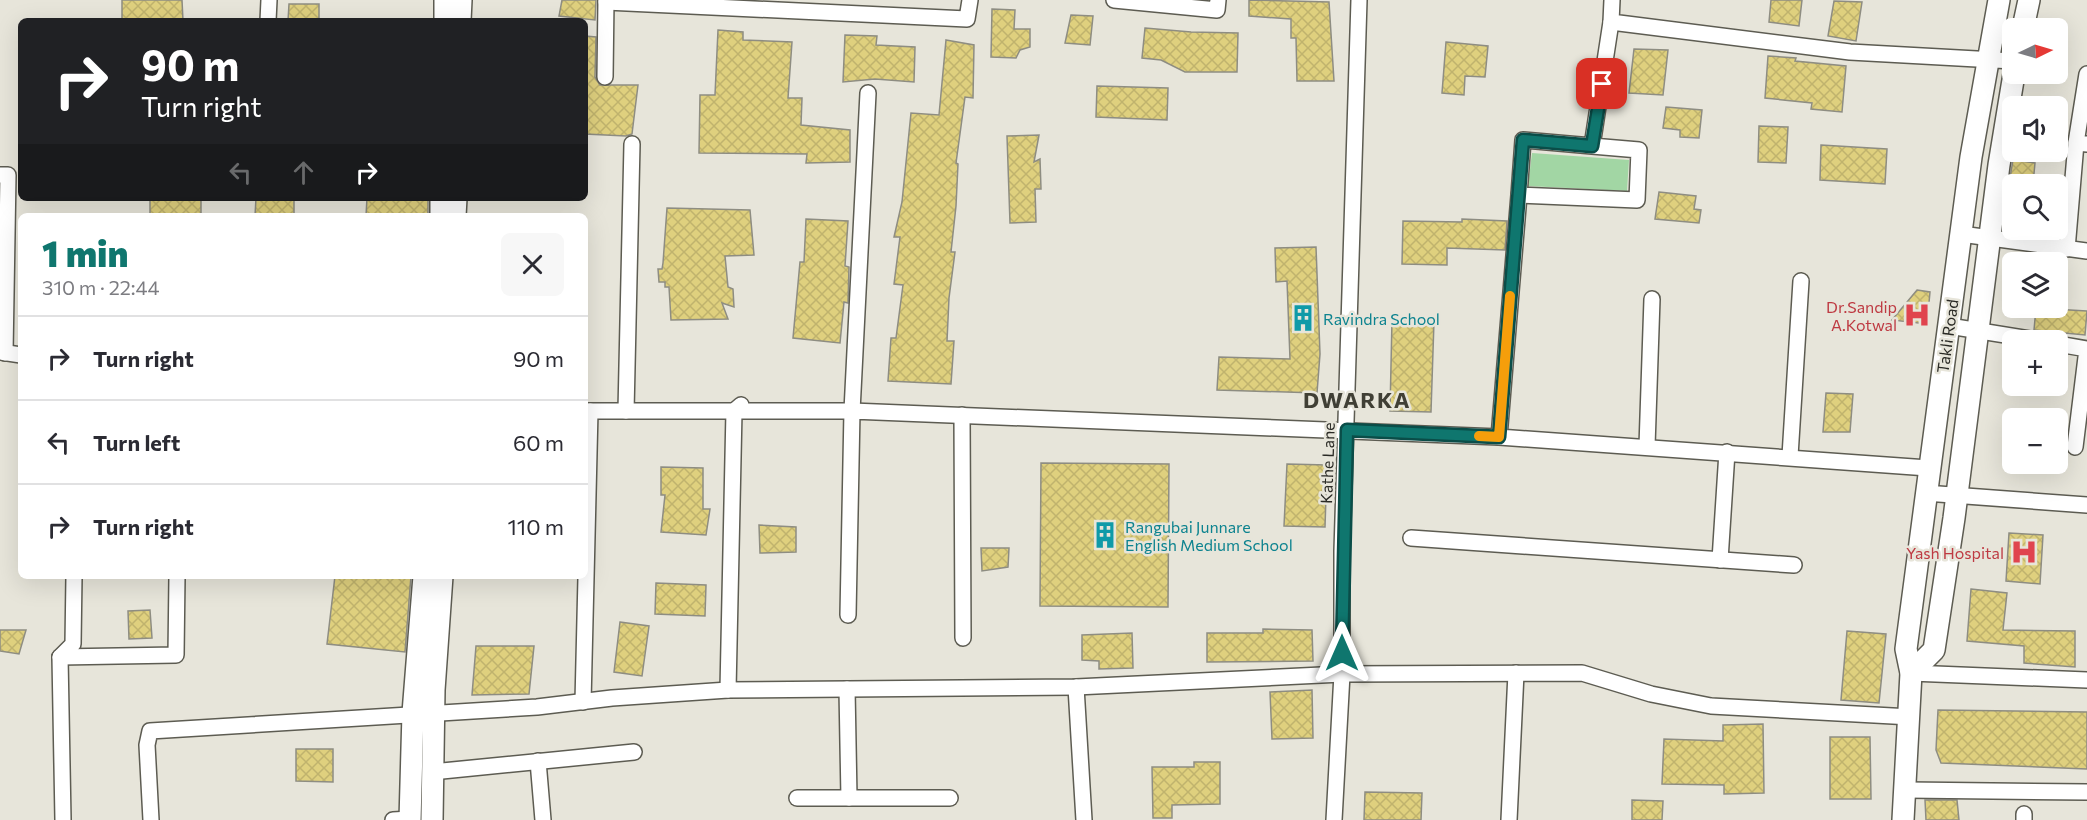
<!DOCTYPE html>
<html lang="en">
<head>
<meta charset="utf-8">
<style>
  :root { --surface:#fff; --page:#f7f7f7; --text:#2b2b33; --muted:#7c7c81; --line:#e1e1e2; --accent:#0f766e }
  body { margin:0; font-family:Commissioner,sans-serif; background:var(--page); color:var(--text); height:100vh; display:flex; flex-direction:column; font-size:22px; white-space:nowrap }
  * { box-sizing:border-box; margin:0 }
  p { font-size:20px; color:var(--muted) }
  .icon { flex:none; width:33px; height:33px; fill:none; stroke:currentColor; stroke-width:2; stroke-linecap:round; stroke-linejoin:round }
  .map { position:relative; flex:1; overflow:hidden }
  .details { position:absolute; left:18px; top:213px; width:570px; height:366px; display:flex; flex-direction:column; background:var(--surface); border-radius:9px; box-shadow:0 6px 24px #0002 }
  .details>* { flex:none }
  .hud { position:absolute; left:18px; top:18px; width:570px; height:183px; border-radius:9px; box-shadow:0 6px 24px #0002; background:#202124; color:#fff; overflow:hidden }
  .needle { width:39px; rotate:85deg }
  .fabs { position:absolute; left:2002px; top:18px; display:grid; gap:12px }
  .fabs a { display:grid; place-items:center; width:66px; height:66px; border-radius:9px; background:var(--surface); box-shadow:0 6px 24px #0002; font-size:30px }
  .pin { position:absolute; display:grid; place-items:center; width:51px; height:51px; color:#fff; margin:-26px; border-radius:12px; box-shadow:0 3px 9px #0006 }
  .me { position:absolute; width:66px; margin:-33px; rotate:0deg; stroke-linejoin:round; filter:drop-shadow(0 0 4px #0008) }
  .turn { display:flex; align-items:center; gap:21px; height:126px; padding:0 24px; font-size:27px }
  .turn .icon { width:78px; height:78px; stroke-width:2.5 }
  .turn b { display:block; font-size:42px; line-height:51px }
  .lanes { display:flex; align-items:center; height:57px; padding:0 24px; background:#0003; justify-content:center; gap:30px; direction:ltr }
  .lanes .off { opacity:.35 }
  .round { display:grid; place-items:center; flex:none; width:63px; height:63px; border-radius:9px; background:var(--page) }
  .overview { display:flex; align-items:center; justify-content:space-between; height:102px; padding:0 24px }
  h1 { font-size:36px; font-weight:800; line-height:45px; color:var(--accent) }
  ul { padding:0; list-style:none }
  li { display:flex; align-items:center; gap:18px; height:84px; padding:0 24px; border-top:2px solid var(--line) }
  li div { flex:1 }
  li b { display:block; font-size:22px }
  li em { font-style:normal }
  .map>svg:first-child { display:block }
  .green { fill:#a2d6a4 }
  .building { fill:url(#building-cross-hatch); stroke:#8e8d82; stroke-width:1.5 }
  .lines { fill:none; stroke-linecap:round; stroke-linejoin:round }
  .street-casing { stroke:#5d5c52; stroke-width:18 }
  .secondary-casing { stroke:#5d5c52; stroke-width:24 }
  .street { stroke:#fff; stroke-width:15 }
  .secondary { stroke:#fff; stroke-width:21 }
  .route-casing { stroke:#0a4d48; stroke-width:15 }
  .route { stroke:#0f766e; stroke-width:10 }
  .slow { stroke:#f59e0b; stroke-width:10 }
  .labels { text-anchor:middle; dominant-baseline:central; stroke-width:5; stroke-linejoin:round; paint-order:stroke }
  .health-label { font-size:16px; fill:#be3a42; stroke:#e7e5da; text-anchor:end }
  .culture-label { font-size:16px; fill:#0d838f; stroke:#e7e5da; text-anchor:start }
  .street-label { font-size:16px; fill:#2a2a25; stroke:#e7e5da }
  .district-label { font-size:22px; font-weight:bold; letter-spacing:1.5px; fill:#403f35; stroke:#e7e5da }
</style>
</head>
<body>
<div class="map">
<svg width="2087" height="820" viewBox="0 0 2087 820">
  <defs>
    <pattern id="building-cross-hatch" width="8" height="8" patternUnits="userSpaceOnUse" patternTransform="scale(1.5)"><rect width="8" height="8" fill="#dfd07e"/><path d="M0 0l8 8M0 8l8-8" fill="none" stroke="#c0b36d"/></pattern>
  </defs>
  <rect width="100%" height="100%" fill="#e7e5da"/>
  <path class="green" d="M1532,153L1629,160L1627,191L1528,186Z"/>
  <g class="building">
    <path d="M122,0H182L183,21H122Z"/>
    <path d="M562,0H596L595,20L559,16Z"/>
    <path d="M1249,0L1329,2L1334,81H1297L1296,38H1291V19L1249,16Z"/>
    <path d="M1771,0H1802L1799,26L1769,22Z"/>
    <path d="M1834,1L1862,2L1856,41L1828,36Z"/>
    <path d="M289,4H319V21H288Z"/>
    <path d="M992,9L1015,10L1014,29H1030V47L1020,50L1016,58L991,57Z"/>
    <path d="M1071,15L1093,16L1090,45L1065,43Z"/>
    <path d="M1145,28L1191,32L1238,33L1237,72H1185L1161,60L1142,58Z"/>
    <path d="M718,30L743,32V40L792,42L788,98H802L801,125L850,130V162L806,163L807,154L699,153L700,95H715Z"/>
    <path d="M845,35L877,36L876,45L915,47L914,82L875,79L843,82Z"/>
    <path d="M585,36L596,37L595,77L600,85H638L632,134L626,136L585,134Z"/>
    <path d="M946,40L974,45L973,98L965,97L956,163L958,164L956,206L951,252H955L949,298L947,341H954L951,384L888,381L891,338H896L903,285L894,284L900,237H894L902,202L911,113L939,115Z"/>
    <path d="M1446,42L1488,46L1485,77L1465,76L1464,95L1442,93Z"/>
    <path d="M1634,49L1668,50L1663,95L1629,93Z"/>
    <path d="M1768,56L1796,58L1795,61L1846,66L1842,112L1811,109L1812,103L1765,98Z"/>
    <path d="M1097,86L1168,88L1167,120L1096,117Z"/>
    <path d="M1666,107L1702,110L1699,138L1680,137V130L1663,128Z"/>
    <path d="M1759,126L1788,127L1786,163L1758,162Z"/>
    <path d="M1039,135L1034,162L1040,159L1041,189H1035L1036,222L1010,223L1007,136Z"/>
    <path d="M1821,145L1887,149L1885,184L1820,180Z"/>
    <path d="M2013,160L2035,163L2033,184H2009Z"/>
    <path d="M1659,192L1696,196L1694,209L1701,210L1699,223L1655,219Z"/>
    <rect x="150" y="198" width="51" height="18"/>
    <path d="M256,198H294V216H255Z"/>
    <path d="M367,198H428V216H366Z"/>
    <path d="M667,208L750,210L754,255L725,256L728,287L733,289L734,307L722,303L728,319L671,320L669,287H665V282H659L658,269H662L663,263Z"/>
    <path d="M806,219L848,221L845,266L849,267L848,303L844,302L840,343L793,338L800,262H804Z"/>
    <path d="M1462,219L1507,221L1505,250L1447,248V265L1402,264L1403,221L1462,222Z"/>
    <path d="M1316,247L1320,354L1317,393L1217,390L1219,357L1290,359L1287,281L1276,282L1275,248Z"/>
    <path d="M1917,290L1930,292L1927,324L1892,320Z"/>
    <path d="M2036,308L2087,311L2085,335L2034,330Z"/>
    <path d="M1392,320L1434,321L1431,412L1390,411Z"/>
    <path d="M1826,393L1853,394L1850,432H1823Z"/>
    <path d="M1041,463L1169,464L1168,607L1040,606Z"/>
    <path d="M1287,464L1327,465L1325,527L1284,526Z"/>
    <path d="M661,467L703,468V509H710L706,535L661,532L665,495H661Z"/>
    <path d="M759,525L796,527V552L760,553Z"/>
    <path d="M2009,533L2043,535L2040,584L2006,581Z"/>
    <path d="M981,548H1009L1008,567L982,571Z"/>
    <path d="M335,576H411L405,652L327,644Z"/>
    <path d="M656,583L706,585L705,616L655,614Z"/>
    <path d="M1971,589L2007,593L2003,630L2075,631V667L2024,663V646L1967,641Z"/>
    <path d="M150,610L152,638L129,639L128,611Z"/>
    <path d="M620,622L649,626L642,676L614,672Z"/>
    <path d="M1263,629L1312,630L1313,661L1207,662V633H1263Z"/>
    <path d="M0,630H26L19,654L0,651Z"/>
    <path d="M1847,631L1886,634L1879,703L1841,700Z"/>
    <path d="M1132,633L1133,668L1099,669V661L1082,660V635Z"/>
    <path d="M476,646H534L529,694L472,695Z"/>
    <path d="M1312,690L1313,738L1272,739L1270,692Z"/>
    <path d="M1938,710L2087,712V769L1941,763L1936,750Z"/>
    <path d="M1763,724L1764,793L1724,794V785L1662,784L1664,739L1723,741V725Z"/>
    <path d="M1830,737H1870L1871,799H1830Z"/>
    <path d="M296,749H333V782L296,781Z"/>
    <path d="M1194,762H1220V804L1172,805V818H1153L1152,767H1194Z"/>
    <path d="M1365,792L1422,793L1421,820H1364Z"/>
    <path d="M1632,800L1663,801L1662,820H1632Z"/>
    <path d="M1925,800H1957L1959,820H1926Z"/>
  </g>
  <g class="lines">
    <defs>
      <g id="street">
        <path d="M1114,0L1217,10L1218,0"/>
        <path d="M1612,0L1611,22L1850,52L2013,61"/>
        <path d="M606,2L967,19L970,0"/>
        <path d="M268,21L269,0"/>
        <path d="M2087,74L2076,143L2087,144"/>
        <path d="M605,77L606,0"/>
        <path d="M1592,146L1523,140L1519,195L1637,200L1639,150L1592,146L1611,22"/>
        <path d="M0,175H8L5,353"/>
        <path d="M1519,195L1499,437L1928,468"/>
        <path d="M1961,234L2087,251"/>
        <path d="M2067,249L2076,143"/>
        <path d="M1949,326L2036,340"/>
        <path d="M2058,344L2087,349L2075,447"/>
        <path d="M0,352L21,355"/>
        <path d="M741,405L734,411L728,690L1076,687L1342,674L1582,673L1651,694L1711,706L1911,717"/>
        <path d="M585,411H852L868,93"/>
        <path d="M626,411L632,144"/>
        <path d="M962,415L963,638"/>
        <path d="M1647,446L1652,299"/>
        <path d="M1790,456L1801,281"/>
        <path d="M1925,493L2087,505"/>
        <path d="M1411,538L1794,565"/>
        <path d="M1720,560L1727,452"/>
        <path d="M848,615L852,411L1499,437"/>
        <path d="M60,657L176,655L177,576"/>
        <path d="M1911,673L2087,680"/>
        <path d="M1076,687L1084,820"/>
        <path d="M847,689L849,798"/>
        <path d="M583,702L590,411"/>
        <path d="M538,761L543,820"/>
        <path d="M432,772L634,752"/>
        <path d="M1907,790L2087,792"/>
        <path d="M797,798H950"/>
        <path d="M63,820L60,657L73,644L74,576"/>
        <path d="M151,820L147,745L150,731L537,707L612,698L728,690"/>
        <path d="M393,820L410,819"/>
        <path d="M1334,820L1342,674V551L1359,0"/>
        <path d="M1509,820L1516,673"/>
        <path d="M2024,820V814"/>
      </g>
      <g id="secondary">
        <path d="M445,21V0"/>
        <path d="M460,21L461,0"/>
        <path d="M2023,28L2029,0"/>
        <path d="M441,216V198"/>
        <path d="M455,216L456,198"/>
        <path d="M1911,673L1934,650L1954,518L1999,165L2014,74"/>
        <path d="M410,820L413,713L424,576"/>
        <path d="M432,820L434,690L442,576"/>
        <path d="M1903,820L1911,673L1906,649L1971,157L1999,0"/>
      </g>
    </defs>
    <use href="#street" class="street-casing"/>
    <use href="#secondary" class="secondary-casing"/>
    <use href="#street" class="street"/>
    <use href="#secondary" class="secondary"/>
  </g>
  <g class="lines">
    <defs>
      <path id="route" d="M1342,653L1347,430L1499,437L1523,140L1592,146L1602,84"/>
    </defs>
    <use href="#route" class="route-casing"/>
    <use href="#route" class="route"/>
    <path class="slow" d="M1479,436L1499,437L1510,296"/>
  </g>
  <defs>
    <symbol id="hospital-bare" viewBox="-9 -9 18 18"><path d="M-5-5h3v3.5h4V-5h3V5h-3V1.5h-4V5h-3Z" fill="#e0444e" stroke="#e7e5da" stroke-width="2.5" paint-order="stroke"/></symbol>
    <symbol id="building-bare" viewBox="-9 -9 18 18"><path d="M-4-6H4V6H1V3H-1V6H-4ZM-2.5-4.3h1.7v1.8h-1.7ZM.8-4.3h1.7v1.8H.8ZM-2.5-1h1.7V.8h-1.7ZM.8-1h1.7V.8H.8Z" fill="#0f9aa8" stroke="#e7e5da" stroke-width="2.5" paint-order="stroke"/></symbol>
  </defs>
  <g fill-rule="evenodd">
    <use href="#hospital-bare" x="1898" y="296" width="38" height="38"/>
    <use href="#building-bare" x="1284" y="299" width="38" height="38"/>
    <use href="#building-bare" x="1086" y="516" width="38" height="38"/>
    <use href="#hospital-bare" x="2005" y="533" width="38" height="38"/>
  </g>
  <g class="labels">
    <g class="health-label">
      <text x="1897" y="306">Dr.Sandip<tspan x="1897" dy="18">A.Kotwal</tspan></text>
      <text x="2004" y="552">Yash Hospital</text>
    </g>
    <g class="culture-label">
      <text x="1323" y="318">Ravindra School</text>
      <text x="1125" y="526">Rangubai Junnare<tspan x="1125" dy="18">English Medium School</tspan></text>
    </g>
    <g class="street-label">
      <text transform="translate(1947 336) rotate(-82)">Takli Road</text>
      <text transform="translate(1327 463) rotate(-88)">Kathe Lane</text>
    </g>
    <g class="district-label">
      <text x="1357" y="399">DWARKA</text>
    </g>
  </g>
</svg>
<div class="fabs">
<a><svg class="needle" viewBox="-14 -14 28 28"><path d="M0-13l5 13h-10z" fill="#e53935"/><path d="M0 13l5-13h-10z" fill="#7c7c81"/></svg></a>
<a><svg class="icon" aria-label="sound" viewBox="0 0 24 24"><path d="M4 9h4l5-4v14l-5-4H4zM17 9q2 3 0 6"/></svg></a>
<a><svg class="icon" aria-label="search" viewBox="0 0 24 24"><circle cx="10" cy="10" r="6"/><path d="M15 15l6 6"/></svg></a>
<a><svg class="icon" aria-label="layers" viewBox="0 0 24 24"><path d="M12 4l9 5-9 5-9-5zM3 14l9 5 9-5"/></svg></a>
<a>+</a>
<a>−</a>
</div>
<div class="pin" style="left:1602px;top:84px;background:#d93025"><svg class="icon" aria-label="arrive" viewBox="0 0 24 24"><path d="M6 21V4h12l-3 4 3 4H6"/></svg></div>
<svg class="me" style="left:1342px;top:653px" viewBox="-20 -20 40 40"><path d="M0-17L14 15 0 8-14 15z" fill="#0f766e" stroke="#fff" stroke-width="4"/></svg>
<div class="hud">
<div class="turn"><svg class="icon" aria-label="right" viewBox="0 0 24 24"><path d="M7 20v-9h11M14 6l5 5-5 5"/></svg><div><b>90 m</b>Turn right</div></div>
<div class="lanes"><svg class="icon off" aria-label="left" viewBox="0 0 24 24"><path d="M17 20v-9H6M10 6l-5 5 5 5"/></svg><svg class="icon off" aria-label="ahead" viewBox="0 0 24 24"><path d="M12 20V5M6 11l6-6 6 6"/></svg><svg class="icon" aria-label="right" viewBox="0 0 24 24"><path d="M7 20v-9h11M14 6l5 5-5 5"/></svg></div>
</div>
<section class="details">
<div class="overview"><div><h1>1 min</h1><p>310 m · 22:44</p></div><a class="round"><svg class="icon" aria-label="close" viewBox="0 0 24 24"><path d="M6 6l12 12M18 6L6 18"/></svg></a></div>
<ul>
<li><svg class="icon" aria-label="right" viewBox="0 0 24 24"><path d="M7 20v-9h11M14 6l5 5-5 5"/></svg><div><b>Turn right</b></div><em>90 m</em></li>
<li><svg class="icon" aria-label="left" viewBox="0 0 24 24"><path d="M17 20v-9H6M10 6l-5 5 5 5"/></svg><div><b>Turn left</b></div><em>60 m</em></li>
<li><svg class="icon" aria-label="right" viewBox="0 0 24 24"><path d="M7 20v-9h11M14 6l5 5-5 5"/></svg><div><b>Turn right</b></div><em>110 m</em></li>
</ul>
</section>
</div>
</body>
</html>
